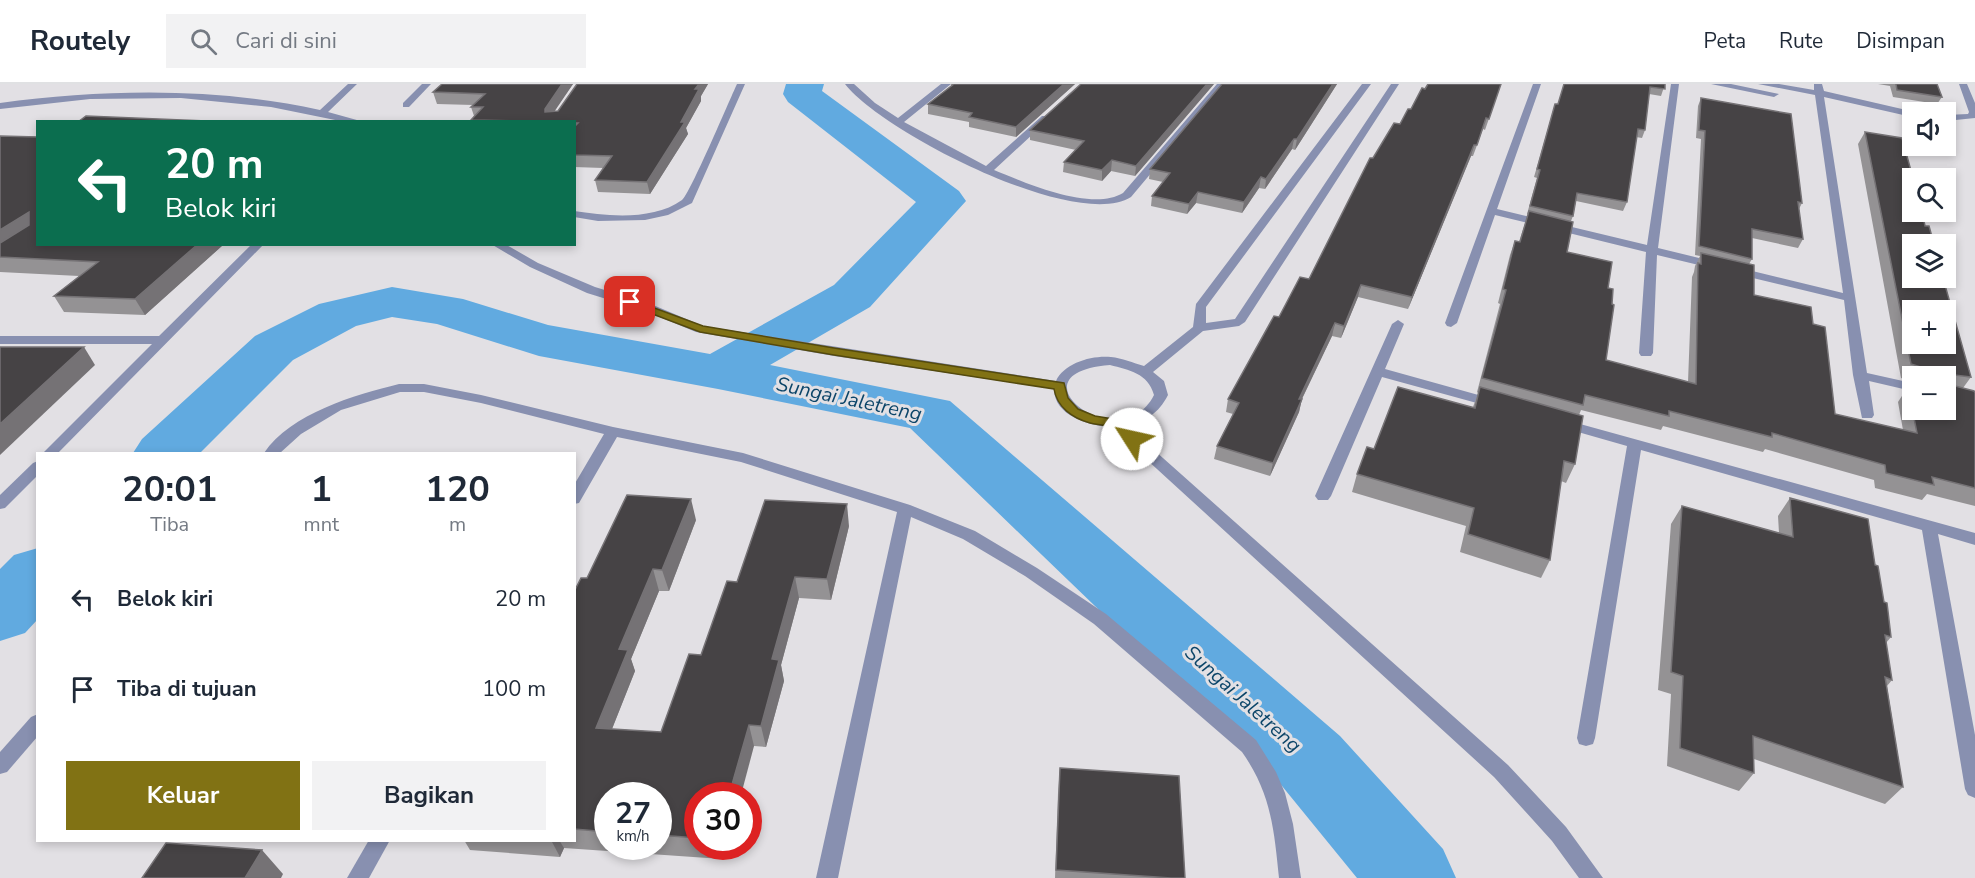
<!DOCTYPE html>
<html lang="id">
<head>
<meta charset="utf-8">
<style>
  :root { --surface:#fff; --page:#f2f2f3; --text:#1f2937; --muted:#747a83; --line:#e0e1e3; --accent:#817214 }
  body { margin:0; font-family:"Nunito Sans",sans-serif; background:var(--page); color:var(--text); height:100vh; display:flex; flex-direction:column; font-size:22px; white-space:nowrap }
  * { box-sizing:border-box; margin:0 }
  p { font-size:20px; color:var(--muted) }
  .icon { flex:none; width:33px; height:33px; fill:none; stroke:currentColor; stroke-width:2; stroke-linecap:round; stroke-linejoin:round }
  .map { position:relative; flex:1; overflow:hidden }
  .details { position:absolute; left:36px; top:368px; width:540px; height:390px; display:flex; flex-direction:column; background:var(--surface); border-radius:0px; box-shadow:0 3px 9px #0003 }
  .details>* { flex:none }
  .banner { position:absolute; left:36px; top:36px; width:540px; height:126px; border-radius:0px; box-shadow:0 3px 9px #0003; background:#0b6e4f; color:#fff; overflow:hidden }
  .tools { position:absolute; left:1902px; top:18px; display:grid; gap:12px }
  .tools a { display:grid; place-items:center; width:54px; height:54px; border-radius:0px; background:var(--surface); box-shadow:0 3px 9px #0003; font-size:30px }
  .speed { position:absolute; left:594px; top:698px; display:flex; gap:12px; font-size:30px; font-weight:700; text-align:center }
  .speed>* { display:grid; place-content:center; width:78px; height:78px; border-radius:50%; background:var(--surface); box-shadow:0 3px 9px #0003; line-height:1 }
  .speed small { font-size:15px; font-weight:400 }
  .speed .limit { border:9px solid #d22; background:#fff; color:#111 }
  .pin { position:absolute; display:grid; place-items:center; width:51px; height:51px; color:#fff; margin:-26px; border-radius:12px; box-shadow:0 3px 9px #0006 }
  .me { position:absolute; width:66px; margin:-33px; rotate:305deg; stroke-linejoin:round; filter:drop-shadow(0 0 4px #0008) }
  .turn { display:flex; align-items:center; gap:21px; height:126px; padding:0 30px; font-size:27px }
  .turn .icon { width:78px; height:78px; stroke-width:2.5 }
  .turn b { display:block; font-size:42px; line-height:51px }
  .eta { display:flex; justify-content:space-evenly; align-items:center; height:102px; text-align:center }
  .eta b { font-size:36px; font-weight:700; line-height:42px }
  .primary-button { display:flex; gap:12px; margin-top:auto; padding:12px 30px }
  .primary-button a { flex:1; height:69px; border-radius:0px; background:var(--accent); color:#fff; font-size:24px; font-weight:700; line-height:69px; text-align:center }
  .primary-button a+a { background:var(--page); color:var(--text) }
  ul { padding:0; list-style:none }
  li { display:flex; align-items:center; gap:18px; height:90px; padding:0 30px }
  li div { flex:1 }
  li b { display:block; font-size:22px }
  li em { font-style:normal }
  header { display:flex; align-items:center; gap:36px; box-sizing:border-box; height:84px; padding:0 30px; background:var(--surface); border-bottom:2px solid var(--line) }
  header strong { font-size:28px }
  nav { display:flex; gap:33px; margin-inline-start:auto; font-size:21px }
  .search { width:420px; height:54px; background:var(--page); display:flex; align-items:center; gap:15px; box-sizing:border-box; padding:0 21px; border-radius:0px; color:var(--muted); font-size:22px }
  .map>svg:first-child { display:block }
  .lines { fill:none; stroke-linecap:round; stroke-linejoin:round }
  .river { fill:#61aae0; fill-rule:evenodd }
  .street { fill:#8890b0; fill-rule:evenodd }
  .wall { fill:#949294; fill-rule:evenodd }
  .shaded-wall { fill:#757275 }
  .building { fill:#464345; stroke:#757275; stroke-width:1.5; fill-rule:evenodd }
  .route { fill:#817214; stroke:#544a0d; stroke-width:1.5 }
  .labels { text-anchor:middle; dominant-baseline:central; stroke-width:6; stroke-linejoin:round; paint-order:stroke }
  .water-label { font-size:20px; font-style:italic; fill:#0c4569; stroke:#e2e0e4 }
</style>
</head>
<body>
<header>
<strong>Routely</strong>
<div class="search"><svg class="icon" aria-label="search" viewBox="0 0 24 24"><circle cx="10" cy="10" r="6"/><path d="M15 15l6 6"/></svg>Cari di sini</div>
<nav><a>Peta</a><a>Rute</a><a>Disimpan</a></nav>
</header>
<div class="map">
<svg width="1975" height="794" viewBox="0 0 1975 794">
  <rect width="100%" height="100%" fill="#e2e0e4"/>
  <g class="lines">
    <g class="river">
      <path d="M786,0H824L822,7L959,107L966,117L870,223L770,281L950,317L1340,652L1443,765L1456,794H1357L1282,702L910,344L718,305L539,272L437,240L392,233L356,242L293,276L200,369H133L142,355L255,252L319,220L392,203L463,215L548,241L710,270L834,201L916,118L788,18L783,10Z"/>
      <path d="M38,464V535L25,549L0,557V485L14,471Z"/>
    </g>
    <g class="street">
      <path d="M348,0H357L328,28L364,38H345L271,23L181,14L90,15L0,25V19C106,5 214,3 320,26Z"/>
      <path d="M422,0H431L409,23H403V19Z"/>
      <path d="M737,0H745L692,119L668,131L645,136L598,137L574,133V127C607,132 653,137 682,116C690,110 729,17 737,0Z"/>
      <path d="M845,0H854L875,19L898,34L941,0H951L904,38L986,82L1042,32H1048V36L994,86C1026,99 1092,128 1123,109L1217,0H1226L1131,113C1076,148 881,47 845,0Z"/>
      <path d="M1362,0H1371L1206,223V239L1235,235L1391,0H1399L1245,238L1239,242L1203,247L1153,288L1164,297L1168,311C1158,330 1147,336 1127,342L1508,681L1566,743L1603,794H1579L1552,757L1494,693L1111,343C1090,342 1054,332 1054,305L834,272L696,248L645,227L587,209L530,183L491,160H505L538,179L595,203L653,221L703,242L1056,297C1064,279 1092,271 1111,273C1122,274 1133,279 1144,282L1193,243L1196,220ZM1110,281C1129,286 1148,289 1154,311C1121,377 1005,289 1110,281Z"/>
      <path d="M1533,0H1541L1497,125L1647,161L1671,0H1679L1658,164L1843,209L1815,11L1758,0H1779L1814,6V0H1822L1824,7L1915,28H1912V33L1824,13L1867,289L1912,299V307L1869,297L1874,331L1872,334H1862L1853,291L1844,216L1657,171L1653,269L1651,272H1641L1639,269L1646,168L1495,131L1457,239L1451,243L1447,242L1445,239Z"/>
      <path d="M1711,0H1731L1779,10L1774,13Z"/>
      <path d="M1959,0H1967L1975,19V34L1946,37V31L1968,30L1969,28Z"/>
      <path d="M252,160H264L58,369H43L152,260H0V252H159Z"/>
      <path d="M1398,236L1404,240L1385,285L1500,317L1502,320L1495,324L1382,293L1331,412L1328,416H1318L1315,412L1392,240Z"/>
      <path d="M399,300H424L481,311L613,343L743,369L910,421L975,447L1037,484L1106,530L1256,656L1276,688L1285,709L1293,740L1301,794H1279C1274,745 1271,709 1242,668L1094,540L1025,492L963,455L911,433L838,794H816L897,428L741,378L617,353L579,419L574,420V401L604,350L481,319L424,308H400L341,326L301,350L280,369H264C291,329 355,311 399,300Z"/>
      <path d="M1562,335L1975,449V461L1938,450L1975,651V714L1968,711L1965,705L1922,446L1641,366L1595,654L1593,660L1586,662L1579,660L1577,654L1627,362L1557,342L1555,339Z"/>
      <path d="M38,377V391L5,424L0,425V411L33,379Z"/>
      <path d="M38,630V652L7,688L0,690V668L31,633Z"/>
      <path d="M369,756H390L369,794H347Z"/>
    </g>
  </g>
  <g class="wall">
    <path d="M442,0H573L554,27H558L577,0H708L701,12V17L686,44L688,50L650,110L598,108L595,96L603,84L574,83V38H472L471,36L474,32L471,23L473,21L437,20L433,8Z"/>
    <path d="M951,0H1075L1016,53L969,43V38L928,30V20L951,2Z"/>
    <path d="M1214,0L1135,92L1111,87L1102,97L1063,88L1064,78L1076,66L1030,56V46Z"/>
    <path d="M1222,0H1337L1295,66L1292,65L1265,105L1259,104L1242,129L1196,119L1187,130L1151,122L1152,112L1163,98L1149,95L1150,85Z"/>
    <path d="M1501,0L1485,46L1483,45L1473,72H1471L1408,225L1358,213L1341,254L1332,252L1302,315L1299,328L1270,392L1214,375L1217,362L1233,330L1226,328L1228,315L1279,233L1309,195L1373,74L1411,25L1425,5Z"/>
    <path d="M1665,0L1661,12L1649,10L1645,46L1642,54L1636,53L1627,118L1623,127L1576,117L1573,132L1571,137L1567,168L1608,204L1606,276L1688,298L1692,193L1694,188L1695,182L1700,172L1695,171L1701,55L1696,54L1698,22L1701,14L1802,119L1799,125L1803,155L1798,164L1752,154V175L1749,180L1754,211L1813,240L1835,330L1903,346L1898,318L1911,298L1901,294L1858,60L1865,48L1912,128L1971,293L1963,304L1975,309V422L1927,410L1922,416L1875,404L1874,396L1765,365L1763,368L1663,342L1661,346L1581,326L1579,331L1575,380L1566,399L1561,397L1550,476L1541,494L1460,468L1466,442L1352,408L1357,390L1374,365L1473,323L1478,309L1477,308L1500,220L1498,219L1510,171L1515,157L1519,158L1528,130H1527L1537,94L1534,93L1555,20H1558ZM1912,292H1946L1912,326Z"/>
    <path d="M1878,0H1937L1942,13L1937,20L1893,13L1890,2Z"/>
    <path d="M0,52L38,160L223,161L145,231L64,228L54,212L79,192L0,188Z"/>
    <path d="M1790,414L1875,481L1891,553L1886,559L1892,596L1887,602L1903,703L1885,720L1754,675V689L1739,707L1667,682L1671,610L1658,606L1671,440L1682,422L1779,449L1778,432Z"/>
    <path d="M696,436L669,507H659L631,575L635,587L612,645L661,648L701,571L737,498L849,442L831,516L799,514L781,581L784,597L766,663L754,662L698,711V762H726L722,775L564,764L560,773L470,766L464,756H574V508L587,494ZM608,711H658V762H608Z"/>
    <path d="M1060,684L1185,794H1055L1058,709Z"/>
  </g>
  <g class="shaded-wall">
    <path d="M562,0H573L548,37L545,25Z"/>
    <path d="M699,0H708L701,12V17L686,44L688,50L650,110L647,98L681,38L695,5Z"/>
    <path d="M1064,0H1075L1016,53V43Z"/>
    <path d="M1207,0H1214L1135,92L1136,82Z"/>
    <path d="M1333,0H1337L1295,66L1297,55Z"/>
    <path d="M1294,55L1292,65L1265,105L1266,95Z"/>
    <path d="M1474,61L1471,72L1408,225L1412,213Z"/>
    <path d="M1112,76L1111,87L1102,97V86Z"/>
    <path d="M1261,93L1259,104L1242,129L1244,118Z"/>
    <path d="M1198,108L1196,119L1187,130L1189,120Z"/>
    <path d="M29,128L38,142L0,168V146Z"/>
    <path d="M198,160L223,161L145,231L135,215Z"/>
    <path d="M1361,201L1358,213L1341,254L1344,242Z"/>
    <path d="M1335,239L1332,252L1296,327L1299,315Z"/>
    <path d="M84,263L95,281L0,371V340Z"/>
    <path d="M1302,315L1299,328L1270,392L1273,379Z"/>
    <path d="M691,415L696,436L669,507L662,486Z"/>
    <path d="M847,420L849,442L831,516L827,495Z"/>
    <path d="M653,485L659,507L631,575L635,587L604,665L596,644L619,565Z"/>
    <path d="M795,493L799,514L781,581L784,597L766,663L761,642L772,575Z"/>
    <path d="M749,641L754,662L741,711H729Z"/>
    <path d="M551,756H559L564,764L560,773Z"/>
    <path d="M718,762H726L722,775Z"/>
    <path d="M262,766L283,790L281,794H245Z"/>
  </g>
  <g class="building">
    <path d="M442,0H562L545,25V28L558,27L577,0H699L695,5H699L681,38H685L647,98L595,96L612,72L574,71V43L578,39H574V38L471,36L483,23H471L485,10L433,8Z"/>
    <path d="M954,0H1064L1016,43L969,33L972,29L928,20Z"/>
    <path d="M1081,0H1207L1136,82L1112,76L1102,86L1064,78L1084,57L1030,46Z"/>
    <path d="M1222,0H1333L1297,55H1294L1266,95L1261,93L1244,118L1198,108L1189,120L1152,112L1170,89L1150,85Z"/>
    <path d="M1428,0H1501L1489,35L1486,34L1477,61H1474L1412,213L1361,201L1344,242L1335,239L1299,315H1302L1273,379L1217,362L1239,319L1228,315L1274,232L1279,233L1300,193L1309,195L1370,74H1373L1394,39L1400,40L1408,25H1411L1422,4L1425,5Z"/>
    <path d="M1564,0H1665V5L1650,3L1645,46L1638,45L1627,118L1577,109L1573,132L1530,122L1540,86L1537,85L1555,20H1558Z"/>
    <path d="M1896,0H1937L1942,13L1897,6Z"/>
    <path d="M1701,14L1791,30L1802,119L1798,118L1803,155L1752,145V175L1699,162L1705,47L1699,46Z"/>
    <path d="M86,32L231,38H78Z"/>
    <path d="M1865,48L1902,54L1913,94L1912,128H1922L1925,142H1929L1934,160H1912V194H1943L1971,293L1955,291V302L1974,307L1975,309V404L1932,393L1934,401L1886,389L1885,381L1772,349V353L1669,327V332L1585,311L1583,321L1482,294L1506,206L1503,205L1515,157L1520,158L1529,127L1573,138L1567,168L1612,178L1608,204L1613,205L1612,220L1614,221L1606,276L1696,300L1698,179L1701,180V169L1754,181V211L1811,223L1813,240L1825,243L1835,330L1917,349L1908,304L1912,305V326H1946V292H1924V284L1911,280ZM1912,226H1946V260H1912Z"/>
    <path d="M0,52L38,53V160H198L135,215L54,212L98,178L0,173V159L29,141V128L0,146Z"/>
    <path d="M0,263H84L0,340Z"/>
    <path d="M1398,303L1475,324L1480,303L1583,332L1575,380L1564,377L1550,476L1468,450L1474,424L1357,390L1367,363L1374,365Z"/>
    <path d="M627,411L691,415L662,486L653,485L619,565L628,566L596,644L661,648L689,570L701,571L727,497L737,498L765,416L847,420L827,495L795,493L772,575L779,576L761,642L749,641L729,711H698V754L658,751V711H608V748L574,745V508L581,494H587Z"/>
    <path d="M1790,414L1868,435L1875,481L1878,482L1884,518L1887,519L1891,553L1885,551L1892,596L1885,593L1903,703L1753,652L1754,689L1680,664L1683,592L1671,588L1682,422L1793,453Z"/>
    <path d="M1060,684L1179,692L1185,794H1171L1056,786Z"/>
    <path d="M166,759L262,766L245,794H142Z"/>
  </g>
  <path class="route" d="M630,215L703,242L834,264L1064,299L1068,314L1078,325L1095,332L1119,336L1139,355L1132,359C1123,357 1118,346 1109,343C1103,340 1096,341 1090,339C1072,334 1057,323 1054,305L834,271L700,248L626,220V216Z"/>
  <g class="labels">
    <g class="water-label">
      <text transform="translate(849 315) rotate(12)">Sungai Jaletreng</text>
      <text transform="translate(1243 615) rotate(42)">Sungai Jaletreng</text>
    </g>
  </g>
</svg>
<div class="tools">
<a><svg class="icon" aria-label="sound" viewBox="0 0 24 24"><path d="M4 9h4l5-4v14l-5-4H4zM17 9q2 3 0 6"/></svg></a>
<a><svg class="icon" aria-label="search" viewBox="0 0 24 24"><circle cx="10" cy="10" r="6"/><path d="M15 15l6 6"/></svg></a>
<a><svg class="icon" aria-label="layers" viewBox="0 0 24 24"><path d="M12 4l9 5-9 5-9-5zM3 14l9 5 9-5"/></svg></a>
<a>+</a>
<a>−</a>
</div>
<div class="speed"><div>27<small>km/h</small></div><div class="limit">30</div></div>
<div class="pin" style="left:630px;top:218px;background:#d93025"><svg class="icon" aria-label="arrive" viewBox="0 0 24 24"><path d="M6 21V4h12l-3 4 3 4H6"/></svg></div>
<svg class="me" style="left:1132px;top:355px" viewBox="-20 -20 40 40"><circle r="19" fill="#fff"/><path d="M0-13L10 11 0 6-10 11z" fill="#817214"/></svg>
<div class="banner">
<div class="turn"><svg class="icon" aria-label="left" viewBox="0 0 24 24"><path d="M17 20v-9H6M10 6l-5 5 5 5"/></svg><div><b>20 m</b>Belok kiri</div></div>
</div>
<section class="details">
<div class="eta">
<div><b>20:01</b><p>Tiba</p></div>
<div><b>1</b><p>mnt</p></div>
<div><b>120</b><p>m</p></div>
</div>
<ul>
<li><svg class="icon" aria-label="left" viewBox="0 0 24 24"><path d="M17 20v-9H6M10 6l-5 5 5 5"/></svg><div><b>Belok kiri</b></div><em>20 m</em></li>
<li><svg class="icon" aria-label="arrive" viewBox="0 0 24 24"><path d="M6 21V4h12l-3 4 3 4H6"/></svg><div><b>Tiba di tujuan</b></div><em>100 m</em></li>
</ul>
<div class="primary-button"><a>Keluar</a><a>Bagikan</a></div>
</section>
</div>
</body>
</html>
